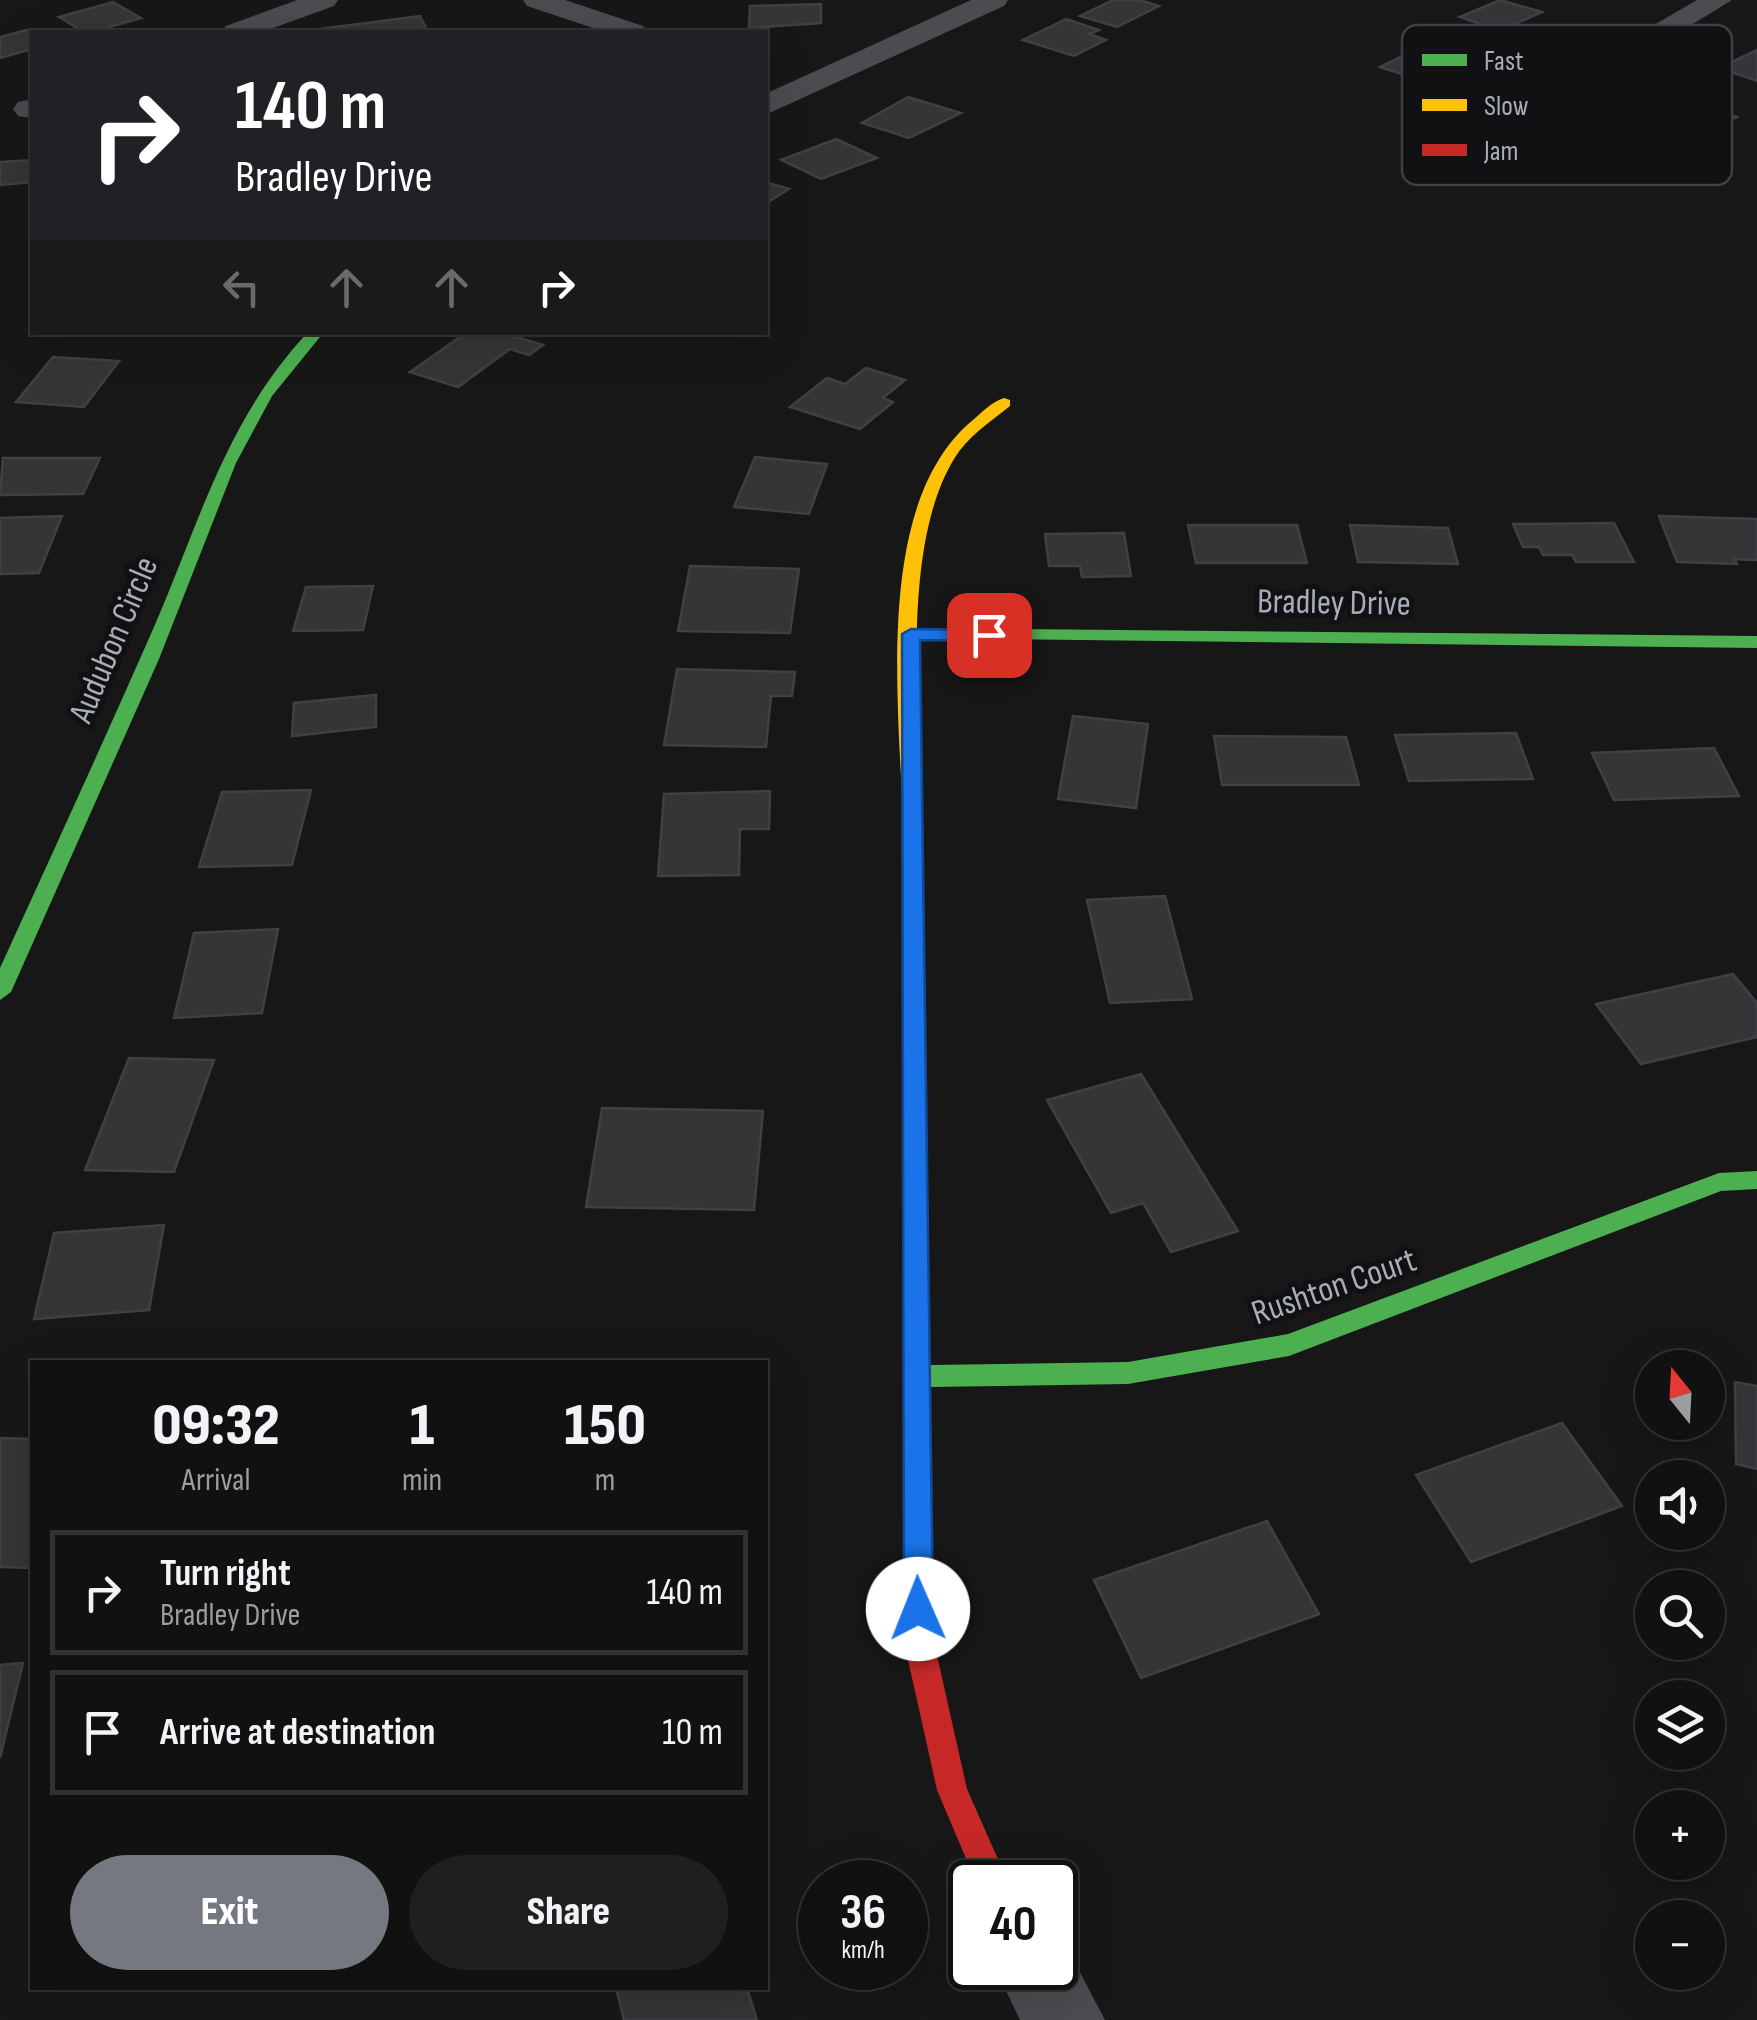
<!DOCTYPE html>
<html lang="en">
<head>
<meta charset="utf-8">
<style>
  :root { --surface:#111; --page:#1e1f1f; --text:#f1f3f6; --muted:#9c9d9f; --line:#303131; --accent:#757880 }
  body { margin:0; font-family:"Sofia Sans Condensed",sans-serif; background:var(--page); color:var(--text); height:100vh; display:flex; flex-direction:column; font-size:38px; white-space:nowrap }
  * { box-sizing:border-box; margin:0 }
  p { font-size:32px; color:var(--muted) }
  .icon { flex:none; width:55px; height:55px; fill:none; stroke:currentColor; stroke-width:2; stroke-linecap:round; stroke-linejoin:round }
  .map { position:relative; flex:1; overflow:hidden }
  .sheet { position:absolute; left:30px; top:1360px; width:738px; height:630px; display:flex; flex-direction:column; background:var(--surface); border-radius:0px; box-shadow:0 10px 40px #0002,0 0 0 2px var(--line) }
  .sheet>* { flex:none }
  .top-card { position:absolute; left:30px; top:30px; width:738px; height:305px; border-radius:0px; box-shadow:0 10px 40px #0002,0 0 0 2px var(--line); background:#202124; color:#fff; overflow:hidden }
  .needle { width:65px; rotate:342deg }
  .controls { position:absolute; left:1635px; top:1350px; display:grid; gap:20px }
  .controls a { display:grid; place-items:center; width:90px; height:90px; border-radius:50%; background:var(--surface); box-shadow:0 10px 40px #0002,0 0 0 2px var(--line); font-size:50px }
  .speed { position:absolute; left:798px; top:1860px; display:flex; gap:20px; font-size:50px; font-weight:700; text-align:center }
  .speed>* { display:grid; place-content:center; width:130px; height:130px; border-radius:50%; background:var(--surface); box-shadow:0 10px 40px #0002,0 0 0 2px var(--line); line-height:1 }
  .speed small { font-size:25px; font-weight:400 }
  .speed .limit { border:5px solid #111; border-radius:15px; background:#fff; color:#111 }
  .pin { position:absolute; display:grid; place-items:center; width:85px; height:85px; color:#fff; margin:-42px; border-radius:20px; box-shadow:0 5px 15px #0006 }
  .me { position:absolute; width:110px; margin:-55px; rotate:359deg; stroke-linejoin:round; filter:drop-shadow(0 0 8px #0008) }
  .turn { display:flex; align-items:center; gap:35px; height:210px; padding:0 40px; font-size:45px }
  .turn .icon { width:130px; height:130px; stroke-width:2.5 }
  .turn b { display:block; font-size:70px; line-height:85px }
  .lanes { display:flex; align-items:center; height:95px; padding:0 40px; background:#0003; justify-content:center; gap:50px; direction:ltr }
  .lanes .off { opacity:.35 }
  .eta { display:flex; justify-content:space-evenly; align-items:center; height:170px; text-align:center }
  .eta b { font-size:60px; font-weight:800; line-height:70px }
  .button { display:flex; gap:20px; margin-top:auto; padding:20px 40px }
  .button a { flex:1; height:115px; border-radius:60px; background:var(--accent); color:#fff; font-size:40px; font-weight:800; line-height:115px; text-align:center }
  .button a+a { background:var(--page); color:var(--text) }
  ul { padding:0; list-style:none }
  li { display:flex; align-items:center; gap:30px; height:125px; margin:0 20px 15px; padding:0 20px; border:5px solid var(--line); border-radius:0px }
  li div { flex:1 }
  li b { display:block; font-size:38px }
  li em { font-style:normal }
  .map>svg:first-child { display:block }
  .building { fill:#343537; stroke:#3f4043; stroke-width:2.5 }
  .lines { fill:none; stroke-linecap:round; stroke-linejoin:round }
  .street { fill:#4b4c50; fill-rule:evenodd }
  .fast { fill:#4caf50; fill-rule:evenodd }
  .slow { fill:#ffc107; fill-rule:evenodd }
  .jam { fill:#c62828; fill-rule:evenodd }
  .route { fill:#1a73e8; stroke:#114b97; stroke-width:2.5 }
  .labels { text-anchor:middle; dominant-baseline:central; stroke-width:10; stroke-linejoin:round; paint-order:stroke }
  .street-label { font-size:35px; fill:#a8adb8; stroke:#111113 }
  .key { fill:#111113; stroke:#3e4045; stroke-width:2.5 }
  .key-label { font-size:28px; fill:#a8adb8 }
</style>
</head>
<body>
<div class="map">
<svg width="1757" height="2020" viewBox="0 0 1757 2020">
  <rect width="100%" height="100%" fill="#171717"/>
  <g class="building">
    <path d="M1113,0H1139L1159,6L1117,27L1080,16Z"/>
    <path d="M1500,0L1542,12L1500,31L1460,17Z"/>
    <path d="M113,2L141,18L109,27L117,32H84L59,17Z"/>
    <path d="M821,4V23L749,28L750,6Z"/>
    <path d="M420,16L428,32H320L319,29Z"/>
    <path d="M1066,19L1099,30L1089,34L1106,40L1074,56L1023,40Z"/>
    <path d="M26,30L32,34V49L0,58V37Z"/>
    <path d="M1429,43L1468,56L1420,80L1380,67Z"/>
    <path d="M1757,50V81L1719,68Z"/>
    <path d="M1678,95L1737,117L1702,133L1643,111Z"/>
    <path d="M908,97L961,113L909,138L862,123Z"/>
    <path d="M836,139L877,158L821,179L781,160Z"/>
    <path d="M32,160V182L0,185V162Z"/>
    <path d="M765,182L789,189L765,204Z"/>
    <path d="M467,332H500L543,345L529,355L510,349L458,387L410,372Z"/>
    <path d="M53,357L119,361L84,407L16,402Z"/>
    <path d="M866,368L905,380L883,398L893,402L860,429L790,407L827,378L845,384Z"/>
    <path d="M755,457L827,464L809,514L734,507Z"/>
    <path d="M3,458H100L83,494L0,495Z"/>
    <path d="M62,516L39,573L0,574V518Z"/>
    <path d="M1659,516L1757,519V560L1734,559L1737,564L1677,562Z"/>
    <path d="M1614,523L1634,562H1576L1572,555H1543L1539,547H1523L1513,524Z"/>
    <path d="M1188,525H1297L1307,563H1196Z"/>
    <path d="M1350,525L1448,528L1458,564L1358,562Z"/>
    <path d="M1124,533L1131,576L1082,577L1080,566H1049L1045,534Z"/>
    <path d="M690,566L799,569L790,633L678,631Z"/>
    <path d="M373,586L363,630L293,631L306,587Z"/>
    <path d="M677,669L795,672L792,696H771L766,747L664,745Z"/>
    <path d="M376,695V727L292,736L294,703Z"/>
    <path d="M1073,716L1148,724L1136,808L1058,799Z"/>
    <path d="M1516,733L1533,779L1409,781L1395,735Z"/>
    <path d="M1214,736L1346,737L1359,785H1222Z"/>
    <path d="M1714,748L1739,796L1614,800L1592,753Z"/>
    <path d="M311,790L292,865L199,867L222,792Z"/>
    <path d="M770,791L769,829H740L739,875L658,876L664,794Z"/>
    <path d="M1165,896L1192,999L1110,1003L1087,900Z"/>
    <path d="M278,929L262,1013L174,1018L194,933Z"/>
    <path d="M1733,974L1757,1003V1037L1641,1064L1596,1004Z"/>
    <path d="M129,1058L214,1060L174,1172L85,1170Z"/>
    <path d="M1141,1074L1238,1231L1171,1252L1143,1203L1111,1213L1047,1100Z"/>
    <path d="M602,1108L763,1111L754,1210L586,1207Z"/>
    <path d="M164,1225L149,1310L34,1319L54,1233Z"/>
    <path d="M1735,1382L1757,1386V1469L1736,1464Z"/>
    <path d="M1562,1423L1622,1506L1471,1562L1416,1475Z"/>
    <path d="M0,1438L32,1439V1568L0,1567Z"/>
    <path d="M1267,1521L1319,1614L1141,1678L1094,1580Z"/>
    <path d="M23,1663L0,1758V1665Z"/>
    <path d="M616,1988H747L757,2020H624Z"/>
  </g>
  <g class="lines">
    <g class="street">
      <path d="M297,0H338L334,6L262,32H221L226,26Z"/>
      <path d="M523,0H565L643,26L648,32H605L527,6Z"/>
      <path d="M971,0H1008L1004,6L765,115V94Z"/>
      <path d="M1697,0H1732L1523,128H1501L1496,121L1501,114Z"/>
      <path d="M32,99V118L18,116L13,109L18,102Z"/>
      <path d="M1055,1936L1063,1940L1105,2020H1020L995,1968H1055Z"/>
    </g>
    <g class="fast">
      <path d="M308,332H324L272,396L236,463L159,659L11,992L0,1000V968C52,854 104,741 154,627C200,521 226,420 308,332Z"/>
      <path d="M911,628L1757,636V648L904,638L902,634Z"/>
      <path d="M913,818L923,825L930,1365L1128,1362L1288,1334L1719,1173L1757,1171V1189L1721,1191L1289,1356L1128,1384L930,1387L934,1642L929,1652L919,1656L909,1652L904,1642L903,825Z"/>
    </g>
    <path class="slow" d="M1004,398L1010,400V406C990,422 967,437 954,459C899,550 920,721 923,825L913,832L903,825C900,707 872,503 973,420C982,412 992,402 1004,398Z"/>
    <path class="jam" d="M919,1628L929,1632L934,1642L967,1789L1008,1882H976L937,1790L904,1642L909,1632Z"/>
  </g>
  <path class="route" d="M911,629L989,630L998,635L989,641L920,640L933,1609L929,1619L918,1623L908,1619L904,1609L902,634Z"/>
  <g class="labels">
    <g class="street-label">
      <text transform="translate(1334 603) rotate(1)">Bradley Drive</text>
      <text transform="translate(114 640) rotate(-67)">Audubon Circle</text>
      <text transform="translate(1334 1287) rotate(-19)">Rushton Court</text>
    </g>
  </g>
  <rect x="1402" y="25" width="330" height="160" rx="15" class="key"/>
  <rect x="1422" y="54" width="45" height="12" fill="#4caf50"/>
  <rect x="1422" y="99" width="45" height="12" fill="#ffc107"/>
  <rect x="1422" y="144" width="45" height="12" fill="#c62828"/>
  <g class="key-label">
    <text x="1484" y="70">Fast</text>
    <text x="1484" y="115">Slow</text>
    <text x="1484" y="160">Jam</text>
  </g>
</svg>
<div class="controls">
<a><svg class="needle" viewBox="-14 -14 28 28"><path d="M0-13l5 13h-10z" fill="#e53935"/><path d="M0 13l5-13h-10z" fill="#9c9d9f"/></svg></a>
<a><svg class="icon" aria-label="sound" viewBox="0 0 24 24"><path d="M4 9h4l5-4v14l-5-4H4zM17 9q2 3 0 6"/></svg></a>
<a><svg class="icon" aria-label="search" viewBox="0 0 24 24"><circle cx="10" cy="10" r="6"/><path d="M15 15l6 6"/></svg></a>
<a><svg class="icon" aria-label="layers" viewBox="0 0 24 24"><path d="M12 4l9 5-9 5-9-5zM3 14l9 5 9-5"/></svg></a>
<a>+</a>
<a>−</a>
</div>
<div class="speed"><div>36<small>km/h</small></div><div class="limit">40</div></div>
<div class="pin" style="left:989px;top:635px;background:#d93025"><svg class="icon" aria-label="arrive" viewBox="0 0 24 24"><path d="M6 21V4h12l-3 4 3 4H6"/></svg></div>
<svg class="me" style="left:918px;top:1609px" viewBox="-20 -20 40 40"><circle r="19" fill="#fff"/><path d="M0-13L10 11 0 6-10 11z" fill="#1a73e8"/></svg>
<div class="top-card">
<div class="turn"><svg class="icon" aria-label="right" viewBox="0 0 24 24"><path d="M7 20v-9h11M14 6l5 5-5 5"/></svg><div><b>140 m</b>Bradley Drive</div></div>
<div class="lanes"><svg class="icon off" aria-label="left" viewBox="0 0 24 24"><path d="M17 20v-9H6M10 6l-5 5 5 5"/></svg><svg class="icon off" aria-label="ahead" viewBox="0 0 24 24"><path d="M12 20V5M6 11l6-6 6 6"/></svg><svg class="icon off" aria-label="ahead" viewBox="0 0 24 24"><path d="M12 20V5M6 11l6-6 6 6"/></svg><svg class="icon" aria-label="right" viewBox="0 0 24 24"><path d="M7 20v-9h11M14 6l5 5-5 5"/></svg></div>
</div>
<section class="sheet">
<div class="eta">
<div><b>09:32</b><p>Arrival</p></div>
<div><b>1</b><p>min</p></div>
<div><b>150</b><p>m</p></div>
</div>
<ul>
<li><svg class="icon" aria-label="right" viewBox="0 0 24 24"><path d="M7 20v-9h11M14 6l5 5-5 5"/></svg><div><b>Turn right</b><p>Bradley Drive</p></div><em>140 m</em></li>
<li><svg class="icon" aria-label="arrive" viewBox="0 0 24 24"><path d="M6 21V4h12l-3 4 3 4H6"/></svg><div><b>Arrive at destination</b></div><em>10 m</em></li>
</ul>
<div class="button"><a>Exit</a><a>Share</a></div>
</section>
</div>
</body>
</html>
